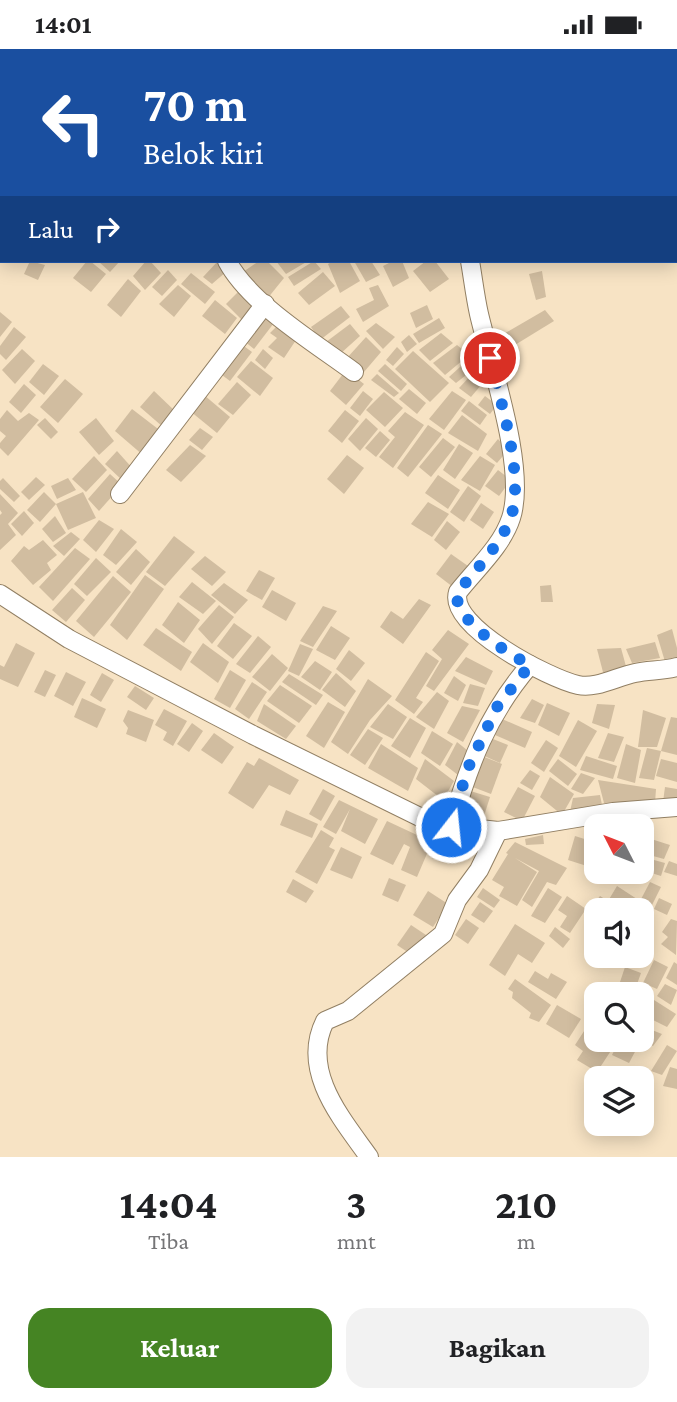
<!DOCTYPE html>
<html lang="id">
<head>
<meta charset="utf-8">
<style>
  :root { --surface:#fff; --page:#f2f2f2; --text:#202124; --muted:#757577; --accent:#458423 }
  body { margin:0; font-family:"Crimson Pro",serif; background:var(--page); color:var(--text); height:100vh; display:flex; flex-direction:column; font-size:26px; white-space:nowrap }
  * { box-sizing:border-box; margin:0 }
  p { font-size:23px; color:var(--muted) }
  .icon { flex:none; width:38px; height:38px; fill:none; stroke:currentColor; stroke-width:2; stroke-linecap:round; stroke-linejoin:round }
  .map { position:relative; height:1108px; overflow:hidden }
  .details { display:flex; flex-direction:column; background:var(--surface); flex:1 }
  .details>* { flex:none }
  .guide { position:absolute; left:0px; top:0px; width:677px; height:214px; box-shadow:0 4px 18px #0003; background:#1a4fa0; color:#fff; overflow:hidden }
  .needle { width:46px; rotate:312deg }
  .fabs { position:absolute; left:584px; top:765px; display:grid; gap:14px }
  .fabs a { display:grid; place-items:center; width:70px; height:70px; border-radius:14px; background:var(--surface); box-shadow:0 4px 18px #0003; font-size:35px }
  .pin { position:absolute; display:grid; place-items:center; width:60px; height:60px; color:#fff; margin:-30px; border:4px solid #fff; border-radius:50%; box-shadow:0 2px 7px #0007 }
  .me { position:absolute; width:77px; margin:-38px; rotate:16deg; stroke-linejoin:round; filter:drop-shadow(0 0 5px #0008) }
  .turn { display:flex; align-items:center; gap:24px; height:147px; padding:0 28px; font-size:32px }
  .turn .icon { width:91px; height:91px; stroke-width:2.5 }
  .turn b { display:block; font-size:49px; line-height:60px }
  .then { display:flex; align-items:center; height:66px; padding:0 28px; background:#0003; gap:14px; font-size:26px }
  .eta { display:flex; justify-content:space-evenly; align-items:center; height:119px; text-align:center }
  .eta b { font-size:42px; font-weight:700; line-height:49px }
  .primary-button { display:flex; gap:14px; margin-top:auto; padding:14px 28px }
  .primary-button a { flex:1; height:80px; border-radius:21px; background:var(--accent); color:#fff; font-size:28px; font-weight:700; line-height:80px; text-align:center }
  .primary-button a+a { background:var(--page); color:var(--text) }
  .status { display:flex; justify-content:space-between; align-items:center; height:49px; padding:0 35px; background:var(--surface); direction:ltr }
  .status svg { height:19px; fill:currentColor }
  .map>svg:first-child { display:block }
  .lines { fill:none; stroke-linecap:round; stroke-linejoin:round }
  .stream { stroke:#6fa0a2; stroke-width:5 }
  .building { fill:#d1bda0 }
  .street-casing { stroke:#917f63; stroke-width:20 }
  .street { stroke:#fff; stroke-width:18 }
  .route { stroke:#1a73e8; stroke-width:12; stroke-dasharray:0 21.6 }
</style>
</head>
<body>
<div class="status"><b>14:01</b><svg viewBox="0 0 49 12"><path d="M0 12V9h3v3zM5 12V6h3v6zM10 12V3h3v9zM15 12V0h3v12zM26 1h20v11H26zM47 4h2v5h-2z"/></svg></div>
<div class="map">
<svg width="677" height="1108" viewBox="0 0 677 1108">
  <rect width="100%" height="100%" fill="#f7e3c4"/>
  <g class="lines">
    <g class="stream">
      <path d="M568,0L571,2"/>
      <path d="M676,36H677"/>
    </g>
  </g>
  <g class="building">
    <path d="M30,212L45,216L38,231L24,225Z"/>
    <path d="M87,212H90L106,225L91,243L73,229Z"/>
    <path d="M98,212H120L110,223Z"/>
    <path d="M146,212H150L161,224L145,241L133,227Z"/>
    <path d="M218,212L227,222L212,235L203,228Z"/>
    <path d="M259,212H267L284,229L267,250L243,223Z"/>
    <path d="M276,212H308L286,225Z"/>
    <path d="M314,212L321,220L294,237L288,228Z"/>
    <path d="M333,212H349L360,232L340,244L328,215Z"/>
    <path d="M354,212H371L380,226L366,233Z"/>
    <path d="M393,212H402L409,229L393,238L383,217Z"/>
    <path d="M426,212H435L449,230L430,243L413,222Z"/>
    <path d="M168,221L177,231L162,247L152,238Z"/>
    <path d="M542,222L546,248L536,251L529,225Z"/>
    <path d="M323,223L335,237L309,256L298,244Z"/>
    <path d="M191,224L215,243L205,255L181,235Z"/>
    <path d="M128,230L141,242L121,268L107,256Z"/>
    <path d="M178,236L191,247L174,268L159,255Z"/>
    <path d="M378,236L389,257L363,273L356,260L374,251L369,239Z"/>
    <path d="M243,238L261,254L243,272L226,255Z"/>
    <path d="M215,251L237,269L225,285L202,267Z"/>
    <path d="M427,256L433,270L416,279L410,264Z"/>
    <path d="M341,257L350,268L320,291L311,278Z"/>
    <path d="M266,261L277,270L254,300L244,292Z"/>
    <path d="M545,261L554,272L510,299L502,286Z"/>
    <path d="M0,263L12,273L0,288Z"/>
    <path d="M439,269L445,279L419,294L413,285Z"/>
    <path d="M280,274L298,288L284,309L268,298L277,289L270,284Z"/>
    <path d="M376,274L395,288L383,300L366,282Z"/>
    <path d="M350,275L360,287L340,305L326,293Z"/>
    <path d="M14,278L26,288L6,311L0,305V297Z"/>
    <path d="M441,284L453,294L430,312L419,301Z"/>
    <path d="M409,286L417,295L407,303L401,293Z"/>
    <path d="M366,288L381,303L364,323L347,309Z"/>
    <path d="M241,295L252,303L230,332L218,323Z"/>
    <path d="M457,296L469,306L445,326L433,314Z"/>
    <path d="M397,298L404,305L393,317L386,311Z"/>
    <path d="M22,300L35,312L15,335L2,321Z"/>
    <path d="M263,300L273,309L265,320L255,311Z"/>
    <path d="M413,302L449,334L430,353L395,320Z"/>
    <path d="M471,308L479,316L456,334L449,328Z"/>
    <path d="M251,312L273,329L260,347L237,328Z"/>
    <path d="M43,315L59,327L44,346L29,333Z"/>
    <path d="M385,315L407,335L401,342L378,322Z"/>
    <path d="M346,321L364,335L346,356L330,342Z"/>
    <path d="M475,322L487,329L471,348L459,339Z"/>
    <path d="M377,325L399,344L394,348L371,331Z"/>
    <path d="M65,330L83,345L58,374L40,358Z"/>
    <path d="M237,333L251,346L233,366L218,355Z"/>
    <path d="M24,335L36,346L21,364L9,353Z"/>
    <path d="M409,340L426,354L417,365L399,350Z"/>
    <path d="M154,342L176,363L163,378L140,358Z"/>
    <path d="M363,342L373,350L360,367L350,359Z"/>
    <path d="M452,342L466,351L444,381L429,370Z"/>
    <path d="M384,343L403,359L385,378L366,361Z"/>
    <path d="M204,346L230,368L217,384L190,362Z"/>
    <path d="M485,347L497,356L490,365L478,356Z"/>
    <path d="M469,352L487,366L480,376L461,362Z"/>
    <path d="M132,360L162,383L144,407L115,382Z"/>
    <path d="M7,361L18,372L29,364L39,371L8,407L0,399V394L6,387L0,382V370Z"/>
    <path d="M345,361L359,372L342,394L328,382Z"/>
    <path d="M405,363L424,376L393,419L379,408L395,388L388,382Z"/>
    <path d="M462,366L487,385L478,402L448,384Z"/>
    <path d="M45,369L58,383L51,390L37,376Z"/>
    <path d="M96,369L114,392L99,406L79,383Z"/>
    <path d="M366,369L378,380L360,402L348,390Z"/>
    <path d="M428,376L442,385L408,428L397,419Z"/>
    <path d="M200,379L213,388L202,401L189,391Z"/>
    <path d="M380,382L390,391L376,408L365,399Z"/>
    <path d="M443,389L455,398L431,428L419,418Z"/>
    <path d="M498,390L508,401L497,414L486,405Z"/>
    <path d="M459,395L473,404L455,430L443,421Z"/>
    <path d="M190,396L206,407L181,433L166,421Z"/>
    <path d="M117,402L134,421L123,432L105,415Z"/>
    <path d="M347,406L364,419L344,445L327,430Z"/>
    <path d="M94,407L107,421L86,443L72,430Z"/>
    <path d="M480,407L495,416L480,442L461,431Z"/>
    <path d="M498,421L511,431L499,447L485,437Z"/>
    <path d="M110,425L122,436L99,462L88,450Z"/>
    <path d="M438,426L460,441L448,460L425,444Z"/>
    <path d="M36,428L45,436L29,451L21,443Z"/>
    <path d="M3,429L20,447L14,453L0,440V432Z"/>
    <path d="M68,429L76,441L57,450L51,437Z"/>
    <path d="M468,437L481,447L464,473L450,463Z"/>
    <path d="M44,443L56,455L40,473L27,461Z"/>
    <path d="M83,443L96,469L68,481L56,455Z"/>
    <path d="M0,445L18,464L8,475L16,486L0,501V466L2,464L0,461Z"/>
    <path d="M428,453L449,465L432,488L411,475Z"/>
    <path d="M481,454L494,463L483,480L470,471Z"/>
    <path d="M24,462L34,474L22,487L11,475Z"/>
    <path d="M55,467L66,484L53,493L42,480Z"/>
    <path d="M99,471L114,480L96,503L83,491Z"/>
    <path d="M447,472L460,483L446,501L434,491Z"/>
    <path d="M121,480L137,493L116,516L103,506Z"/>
    <path d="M71,483L80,490L64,507L53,497Z"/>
    <path d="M174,487L195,503L165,537L146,523Z"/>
    <path d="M43,491L57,506L47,514L51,521L33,536L11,512L24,497L29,501Z"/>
    <path d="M75,499L90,510L53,552L39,538Z"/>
    <path d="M136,500L150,513L131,536L116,523Z"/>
    <path d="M451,505L468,517L453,538L436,525Z"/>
    <path d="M205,507L226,523L212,537L191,520Z"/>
    <path d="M96,509L111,523L87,547L74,535Z"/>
    <path d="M259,521L275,529L262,551L246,542Z"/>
    <path d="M145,526L164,540L127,591L110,576Z"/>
    <path d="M113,527L131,543L94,588L76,572Z"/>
    <path d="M192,533L216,552L203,565L179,548Z"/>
    <path d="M224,534L248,551L235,565L211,546Z"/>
    <path d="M551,536L553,553H541L540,537Z"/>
    <path d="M72,539L85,551L66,573L52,561Z"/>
    <path d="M272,541L296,554L286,572L262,558Z"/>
    <path d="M419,550L431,556L403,595L380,578L391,562L403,570Z"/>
    <path d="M178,553L200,571L184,594L162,576Z"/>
    <path d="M219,556L234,568L212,595L198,580Z"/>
    <path d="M323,557L337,562L313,598L300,592Z"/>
    <path d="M234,574L252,587L233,610L217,597Z"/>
    <path d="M331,577L350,589L335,611L316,601Z"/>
    <path d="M156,579L192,603L181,622L143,596Z"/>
    <path d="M672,580L677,599V613L666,616L657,586Z"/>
    <path d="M448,581L469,595L434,642L426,637L442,610L432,601Z"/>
    <path d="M258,587L271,598L250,624L236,615Z"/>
    <path d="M655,593L660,609L632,614L626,600Z"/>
    <path d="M16,594L35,604L18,638L0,630V616L4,618Z"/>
    <path d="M203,594L229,613L218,634L190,613Z"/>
    <path d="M300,595L313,600L299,627L288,622Z"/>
    <path d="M621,599L627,621L604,627L597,600Z"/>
    <path d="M349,601L365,614L351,632L336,620Z"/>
    <path d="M426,603L439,612L416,649L423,653L414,665L395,651Z"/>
    <path d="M272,605L288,619L270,642L252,628Z"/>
    <path d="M466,608L493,622L486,636L455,622Z"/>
    <path d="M315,612L332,623L320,641L301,628Z"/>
    <path d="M45,621L56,626L45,648L34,643Z"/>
    <path d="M230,621L246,631L230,659L214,650Z"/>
    <path d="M66,623L86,633L73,657L54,647Z"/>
    <path d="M102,624L114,631L101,653L90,646Z"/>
    <path d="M336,624L356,642L345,658L322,641Z"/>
    <path d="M289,625L323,646L316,656L282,633Z"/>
    <path d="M454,627L466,636L458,652L444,644Z"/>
    <path d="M368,630L392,647L370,671L348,705L331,693Z"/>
    <path d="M252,633L267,643L249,670L235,660Z"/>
    <path d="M470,635L485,639L478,657L463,654Z"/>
    <path d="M280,636L312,657L299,674L267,652Z"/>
    <path d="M135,637L154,649L146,661L127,648Z"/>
    <path d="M437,643L449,652L434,680L416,668Z"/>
    <path d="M82,649L106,660L97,679L74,668Z"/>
    <path d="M532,650L544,656L535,674L520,669Z"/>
    <path d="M328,653L345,663L324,699L306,687Z"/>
    <path d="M547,654L570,664L559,687L538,676Z"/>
    <path d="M264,655L296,677L286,690L257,672Z"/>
    <path d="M388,655L407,668L393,690L370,678Z"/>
    <path d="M597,655L615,656L609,680L592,674Z"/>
    <path d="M462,657L480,661L463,693L447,684Z"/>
    <path d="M164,660L187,672L173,697L163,691L167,683L155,676Z"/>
    <path d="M128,661L154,671L146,693L126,685L128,679L123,672Z"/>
    <path d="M643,661L666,669L657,698H638Z"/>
    <path d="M671,668L677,669V706L661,702Z"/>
    <path d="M410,669L426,679L410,709L391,697Z"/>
    <path d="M502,670L532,683L525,699L495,686Z"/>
    <path d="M578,671L597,682L576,718L559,707Z"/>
    <path d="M192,674L203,682L189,703L177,695Z"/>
    <path d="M368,680L383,689L365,716L350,706Z"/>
    <path d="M432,682L453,695L440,717L421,704Z"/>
    <path d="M214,684L234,698L222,715L201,701Z"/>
    <path d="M608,684L624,688L614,713L598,709Z"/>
    <path d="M488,688L508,696L500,714L480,705Z"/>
    <path d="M546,691L558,699L544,723L531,714Z"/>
    <path d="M457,693L467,701L458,726L445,716Z"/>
    <path d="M381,695L418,719L408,742L368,719Z"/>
    <path d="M626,695L641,701L635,734L617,729Z"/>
    <path d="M647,699L661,702L654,731L639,729Z"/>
    <path d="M482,707L502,715L491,745L470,737Z"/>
    <path d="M586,707L617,717L613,730L580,721Z"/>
    <path d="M259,709L299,731L290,746L269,736L253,760L228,744L247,713L254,717Z"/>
    <path d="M425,710L454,732L443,751L416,730Z"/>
    <path d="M558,710L577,725L568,737L549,722Z"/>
    <path d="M661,710L677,714V733L656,727Z"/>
    <path d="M530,721L540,727L532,741L520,734Z"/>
    <path d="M581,724L595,729L583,745L571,740Z"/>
    <path d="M550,728L574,745L562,766L540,748Z"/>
    <path d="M598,731L656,740L655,754H604Z"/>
    <path d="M518,738L535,747L522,772L504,763Z"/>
    <path d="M665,738L677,740V754L663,753Z"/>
    <path d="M323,740L335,747L321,772L309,765Z"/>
    <path d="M467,741L490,748L483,770L460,763Z"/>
    <path d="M600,746L603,761L569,767L573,749Z"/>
    <path d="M339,751L378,770L365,795L341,782L350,760L336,785L323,778Z"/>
    <path d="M286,761L318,775L312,789L280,776Z"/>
    <path d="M387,772L432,793L417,828L401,821L410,798L404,795L393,816L370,805Z"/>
    <path d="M321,781L334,789L329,798L335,801L317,835L295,823Z"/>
    <path d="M543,786L544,795L526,796L525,790Z"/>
    <path d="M575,787L597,794L590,818L568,811Z"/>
    <path d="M648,789L670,796L664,810L642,804Z"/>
    <path d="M515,793L567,819L556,836L547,833L532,858L522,851L539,822L515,809L537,823L517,857L499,847L504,838L492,831L508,805L506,804Z"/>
    <path d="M341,798L362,808L352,830L330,821Z"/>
    <path d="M643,808L665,814L661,827L642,821Z"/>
    <path d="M669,812L677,815V827L664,823Z"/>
    <path d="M389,829L406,836L398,853L382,846Z"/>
    <path d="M293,830L314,842L306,854L286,843Z"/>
    <path d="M650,833L661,838L652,856L640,852Z"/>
    <path d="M617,837L640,852L634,861H603L594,855L600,847L608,852Z"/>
    <path d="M483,839L500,851L494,859L477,848Z"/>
    <path d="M548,839L562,848L545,874L531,867Z"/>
    <path d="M428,842L448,855L433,878L413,866Z"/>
    <path d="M567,847L586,860L570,884L560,878L567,867L558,861Z"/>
    <path d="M659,849L672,855L667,866L654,860Z"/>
    <path d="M480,853L493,862L484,874L471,866Z"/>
    <path d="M466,870L479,879L468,895L455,886Z"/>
    <path d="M671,870L677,872L676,906L661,895L668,888L662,883Z"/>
    <path d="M515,875L545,894L532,914L518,905L505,927L489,916Z"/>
    <path d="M411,876L426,886L412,906L397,896Z"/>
    <path d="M555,878L570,890L563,899L549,887Z"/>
    <path d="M642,895L652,900L643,917L624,906H642Z"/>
    <path d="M597,897V906H607L598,919L587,911Z"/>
    <path d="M654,911L668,918L657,940L643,934Z"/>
    <path d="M674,913L677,915V936L666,929Z"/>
    <path d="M625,918L641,924L636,938L620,933Z"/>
    <path d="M535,922L548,930L551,924L567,933L556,950L528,933Z"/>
    <path d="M515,930L551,956L539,973L529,969L531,964L512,949L513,943L508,940Z"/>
    <path d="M665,935L677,941L671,956L657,947Z"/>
    <path d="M597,949V975L584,966Z"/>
    <path d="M654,951L676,965L667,978L645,967Z"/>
    <path d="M557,956L581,970L569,989L546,975Z"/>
    <path d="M588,976L597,982V990H610L616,994L597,1023L577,1011L583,1002L575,996Z"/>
    <path d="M642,977L662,985L653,997L642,992Z"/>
    <path d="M620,990L637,999L629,1014L612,1006Z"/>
    <path d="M667,996L677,1002L662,1026L651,1022Z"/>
    <path d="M670,1018L677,1020V1040L663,1037Z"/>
  </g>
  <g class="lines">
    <defs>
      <g id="street">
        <path d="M427,0V2"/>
        <path d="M66,2L67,0"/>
        <path d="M0,108L2,106"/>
        <path d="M227,212C250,255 315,294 354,323"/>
        <path d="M470,212C473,229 475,247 479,265C491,317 527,420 511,469C502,497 476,520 458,543C447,577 550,630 578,636C596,640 616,628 635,624C649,621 663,622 677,618"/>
        <path d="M120,445L265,255"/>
        <path d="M0,545L69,590L253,686L434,775L498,782L613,763L677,758"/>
        <path d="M451,778C469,715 487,666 530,616"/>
        <path d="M369,1108C342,1070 300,1022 325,972L348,962L443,885L457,851L479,821L498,782"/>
      </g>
    </defs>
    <use href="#street" class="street-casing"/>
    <use href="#street" class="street"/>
  </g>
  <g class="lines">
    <path class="route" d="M451,778L467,721L497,658L530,616C510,606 449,568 458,543C476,520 497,500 509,473C527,433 500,351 490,309"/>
  </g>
</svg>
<div class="fabs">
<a><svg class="needle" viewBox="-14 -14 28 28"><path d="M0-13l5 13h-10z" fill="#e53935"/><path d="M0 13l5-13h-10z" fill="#757577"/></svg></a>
<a><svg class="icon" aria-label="sound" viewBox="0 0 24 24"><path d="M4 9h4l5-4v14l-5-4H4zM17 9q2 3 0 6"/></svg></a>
<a><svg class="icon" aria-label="search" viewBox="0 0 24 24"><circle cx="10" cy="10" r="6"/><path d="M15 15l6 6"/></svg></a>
<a><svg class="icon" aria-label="layers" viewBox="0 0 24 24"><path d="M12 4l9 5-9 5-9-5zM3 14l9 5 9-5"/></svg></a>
</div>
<div class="pin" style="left:490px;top:309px;background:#d93025"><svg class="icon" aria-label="arrive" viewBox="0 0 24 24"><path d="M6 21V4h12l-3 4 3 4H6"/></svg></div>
<svg class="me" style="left:451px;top:778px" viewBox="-20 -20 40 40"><circle r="17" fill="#1a73e8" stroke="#fff" stroke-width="3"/><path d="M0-11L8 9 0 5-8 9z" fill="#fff"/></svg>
<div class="guide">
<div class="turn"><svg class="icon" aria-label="left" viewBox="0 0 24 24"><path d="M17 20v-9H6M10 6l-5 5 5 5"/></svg><div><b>70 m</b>Belok kiri</div></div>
<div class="then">Lalu<svg class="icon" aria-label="right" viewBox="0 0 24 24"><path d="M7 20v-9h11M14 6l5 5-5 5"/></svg></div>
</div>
</div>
<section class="details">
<div class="eta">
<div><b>14:04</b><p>Tiba</p></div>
<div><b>3</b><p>mnt</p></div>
<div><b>210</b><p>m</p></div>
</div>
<div class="primary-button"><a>Keluar</a><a>Bagikan</a></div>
</section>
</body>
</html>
